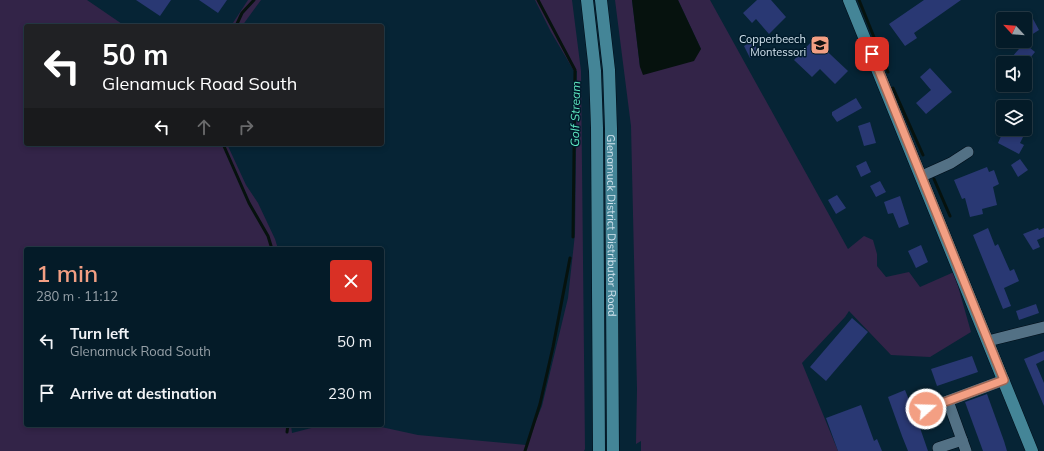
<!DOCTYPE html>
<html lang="en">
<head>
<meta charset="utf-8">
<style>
  :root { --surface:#041b28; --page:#0d2430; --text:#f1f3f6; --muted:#97a1a8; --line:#253945; --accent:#f39f83 }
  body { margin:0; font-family:Mulish,sans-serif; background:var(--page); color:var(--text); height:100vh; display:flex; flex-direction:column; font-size:15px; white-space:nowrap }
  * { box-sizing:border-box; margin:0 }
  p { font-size:13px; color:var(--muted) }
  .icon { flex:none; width:22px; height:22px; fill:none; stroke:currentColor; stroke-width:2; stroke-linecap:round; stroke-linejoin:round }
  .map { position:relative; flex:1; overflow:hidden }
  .sheet { position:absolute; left:24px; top:247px; width:360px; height:180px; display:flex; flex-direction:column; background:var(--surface); border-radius:4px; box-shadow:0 2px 6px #0003,0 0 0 1px var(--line) }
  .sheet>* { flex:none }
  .banner { position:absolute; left:24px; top:24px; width:360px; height:122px; border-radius:4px; box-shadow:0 2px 6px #0003,0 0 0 1px var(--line); background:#202124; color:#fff; overflow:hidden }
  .needle { width:26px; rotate:296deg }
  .controls { position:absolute; left:996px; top:12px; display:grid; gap:8px }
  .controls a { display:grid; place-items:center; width:36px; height:36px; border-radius:4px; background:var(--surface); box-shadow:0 2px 6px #0003,0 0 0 1px var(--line); font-size:20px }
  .pin { position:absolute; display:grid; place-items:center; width:34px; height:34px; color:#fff; margin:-17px; border-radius:8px; box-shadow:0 2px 6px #0006 }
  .me { position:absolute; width:44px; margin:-22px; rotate:70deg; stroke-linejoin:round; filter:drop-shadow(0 0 3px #0008) }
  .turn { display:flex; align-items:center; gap:14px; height:84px; padding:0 12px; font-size:18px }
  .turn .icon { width:52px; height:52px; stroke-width:2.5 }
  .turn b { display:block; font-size:28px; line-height:34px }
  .lanes { display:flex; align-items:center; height:38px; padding:0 12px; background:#0003; justify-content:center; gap:20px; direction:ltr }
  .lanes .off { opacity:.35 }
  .round { display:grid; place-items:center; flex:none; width:42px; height:42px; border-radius:4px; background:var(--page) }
  .headline { display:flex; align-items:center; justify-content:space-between; height:68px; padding:0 12px }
  h1 { font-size:24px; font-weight:600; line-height:30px; color:var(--accent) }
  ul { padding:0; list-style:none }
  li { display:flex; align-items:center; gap:12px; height:52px; padding:0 12px }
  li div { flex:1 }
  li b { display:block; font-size:15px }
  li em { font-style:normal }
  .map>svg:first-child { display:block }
  .green { fill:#332448 }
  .water { fill:#06120e }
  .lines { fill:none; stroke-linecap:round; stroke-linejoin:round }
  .stream { stroke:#06120e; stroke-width:3 }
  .building { fill:#293873 }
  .street-casing { stroke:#000d18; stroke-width:12 }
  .secondary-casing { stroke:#000d18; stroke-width:13 }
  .street { stroke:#537185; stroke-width:11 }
  .secondary { stroke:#448597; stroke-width:12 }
  .route-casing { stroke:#9e6755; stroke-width:10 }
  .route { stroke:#f39f83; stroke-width:7 }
  .labels { text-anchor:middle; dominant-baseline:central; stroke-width:3; stroke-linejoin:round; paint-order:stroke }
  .poi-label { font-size:11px; fill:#d2e3ee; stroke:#001b2b; text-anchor:end }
  .street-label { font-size:11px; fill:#d2e3ee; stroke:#001b2b }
  .water-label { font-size:12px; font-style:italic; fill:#5fe9c2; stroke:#001b2b }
</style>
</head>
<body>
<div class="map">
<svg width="1044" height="451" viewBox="0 0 1044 451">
  <rect width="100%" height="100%" fill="#062435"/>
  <g class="green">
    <path d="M0,0H87L125,26H26V144H227L246,185L258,203L275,239L278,249H26V425H291L292,433L319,426L372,425L418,435L526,445L542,406L568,298L575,234L577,71H574L551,32L535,0H572L581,71L585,449L584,451H0Z"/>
    <path d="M248,0H261L242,26H231Z"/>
    <path d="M615,0H632L640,67L701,49L678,0H710L848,249L864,236L873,240L877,254V266L886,277L909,272L920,287L954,272L971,332L930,357L891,355L849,311L845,317L802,363L838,451H641V441L636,444L637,389L631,126Z"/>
  </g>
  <path class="water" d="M632,0H678L701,49L694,61L643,75L640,67Z"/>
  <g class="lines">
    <g class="stream">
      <path d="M538,0L575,70L573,237"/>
      <path d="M859,0L888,72"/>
      <path d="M236,26L242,13L254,0"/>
      <path d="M893,88L923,155"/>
      <path d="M223,144L249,203L268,236L272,249"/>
      <path d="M934,179L950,216"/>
      <path d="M287,432L288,425"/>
      <path d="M525,451L540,404L553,347L570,258"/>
    </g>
  </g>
  <g class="building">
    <path d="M136,0H171L160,16Z"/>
    <path d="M199,0H227L218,13Z"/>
    <path d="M757,0H771L786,17L769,34L756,19L752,23L743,13Z"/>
    <path d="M924,0H961L914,33L917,38L905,46L889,24Z"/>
    <path d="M1032,17L1039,30L1025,39V21Z"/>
    <path d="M814,39L848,71L835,84L820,69L812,77L794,60Z"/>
    <path d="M753,41L759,53L750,58L744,46Z"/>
    <path d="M1024,43L1035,52L1026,63H1007Z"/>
    <path d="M930,68L952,92L926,114L916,103L931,90L920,77Z"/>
    <path d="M856,98L862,108L837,122L832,115V112Z"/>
    <path d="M870,122L876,143L864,146L858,126Z"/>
    <path d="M1009,129H1027L1020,143L1024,145L1019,154L998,143L1002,134L1005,136Z"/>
    <path d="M1020,159L1028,170L1018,177L1011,165Z"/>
    <path d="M866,161L871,172L861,177L856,166Z"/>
    <path d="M987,167L989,172L994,170L999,184L993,187L997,205L982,209L983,214L970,217L965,198L962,199L954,180Z"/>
    <path d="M880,181L886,192L876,197L870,186Z"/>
    <path d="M837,195L846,208L836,214L828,200Z"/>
    <path d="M900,196L909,224L899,228L893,213L888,214L884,202Z"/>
    <path d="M988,228L995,246L998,244L1010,271L1014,269L1019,281L1004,288L1011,306L1003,309L973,235Z"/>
    <path d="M1038,228L1039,230L1044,228V237L1037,240L1040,247L1033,250L1023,234Z"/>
    <path d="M921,245L928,262L916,268L908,251Z"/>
    <path d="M1036,304L1039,313L1019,320L1016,311Z"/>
    <path d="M852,318L868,332L826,381L810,367Z"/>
    <path d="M1044,351V360L1036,364L1044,383V406L1024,359Z"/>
    <path d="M972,356L978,372L937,386L931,369Z"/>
    <path d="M905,390L919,425L928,451H908L902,436L888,397Z"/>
    <path d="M987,394L1004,441L1007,451H983L965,402Z"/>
    <path d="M861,405L874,441L877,439L882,451H838L826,418Z"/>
  </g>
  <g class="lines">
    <defs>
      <g id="street">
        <path d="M922,176L951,163L968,152"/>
        <path d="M988,341L1044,327"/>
        <path d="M948,401L966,451"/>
        <path d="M926,409L1004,380"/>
        <path d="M938,448L962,440"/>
      </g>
      <g id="secondary">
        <path d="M587,0L595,71L597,128L599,451"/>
        <path id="s1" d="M601,0L609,70L611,129L613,451"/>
        <path d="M849,0L1032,451"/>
      </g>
    </defs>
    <use href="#street" class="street-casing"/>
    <use href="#secondary" class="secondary-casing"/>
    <use href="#street" class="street"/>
    <use href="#secondary" class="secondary"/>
  </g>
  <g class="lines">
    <defs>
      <path id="route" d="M872,54L1004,380L926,409"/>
    </defs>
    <use href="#route" class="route-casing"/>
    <use href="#route" class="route"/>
  </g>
  <defs>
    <symbol id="school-square" viewBox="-11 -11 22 22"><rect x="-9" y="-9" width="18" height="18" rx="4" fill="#f39f83" stroke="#001b2b"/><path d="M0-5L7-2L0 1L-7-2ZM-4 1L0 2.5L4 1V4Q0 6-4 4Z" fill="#111"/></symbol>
  </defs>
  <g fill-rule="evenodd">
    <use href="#school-square" x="809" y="34" width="22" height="22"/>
  </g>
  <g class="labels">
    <g class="poi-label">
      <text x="806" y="39">Copperbeech<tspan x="806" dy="13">Montessori</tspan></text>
    </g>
    <g class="street-label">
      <text stroke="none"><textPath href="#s1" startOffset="226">Glenamuck District Distributor Road</textPath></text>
    </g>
    <g class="water-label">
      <text transform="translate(575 114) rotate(-89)">Golf Stream</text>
    </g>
  </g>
</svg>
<div class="controls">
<a><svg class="needle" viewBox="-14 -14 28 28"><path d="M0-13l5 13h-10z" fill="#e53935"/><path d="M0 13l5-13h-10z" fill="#97a1a8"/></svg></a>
<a><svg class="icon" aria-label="sound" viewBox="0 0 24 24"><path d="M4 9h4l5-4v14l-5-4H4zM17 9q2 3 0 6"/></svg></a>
<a><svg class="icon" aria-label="layers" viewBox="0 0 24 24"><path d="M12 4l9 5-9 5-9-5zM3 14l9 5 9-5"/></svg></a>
</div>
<div class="pin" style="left:872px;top:54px;background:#d93025"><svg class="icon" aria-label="arrive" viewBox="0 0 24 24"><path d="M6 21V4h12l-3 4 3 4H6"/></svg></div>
<svg class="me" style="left:926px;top:409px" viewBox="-20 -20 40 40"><circle r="17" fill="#f39f83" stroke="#fff" stroke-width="3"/><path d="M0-11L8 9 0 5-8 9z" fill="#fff"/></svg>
<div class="banner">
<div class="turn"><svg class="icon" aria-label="left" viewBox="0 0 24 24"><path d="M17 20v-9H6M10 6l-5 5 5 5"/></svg><div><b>50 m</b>Glenamuck Road South</div></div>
<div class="lanes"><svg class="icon" aria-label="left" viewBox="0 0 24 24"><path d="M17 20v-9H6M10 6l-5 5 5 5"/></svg><svg class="icon off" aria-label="ahead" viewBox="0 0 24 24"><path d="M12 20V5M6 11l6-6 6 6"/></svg><svg class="icon off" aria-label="right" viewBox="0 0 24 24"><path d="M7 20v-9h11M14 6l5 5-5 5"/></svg></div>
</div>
<section class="sheet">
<div class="headline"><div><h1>1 min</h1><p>280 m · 11:12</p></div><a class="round" style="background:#d93025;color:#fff"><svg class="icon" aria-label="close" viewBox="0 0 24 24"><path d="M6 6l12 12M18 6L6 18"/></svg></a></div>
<ul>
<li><svg class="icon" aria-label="left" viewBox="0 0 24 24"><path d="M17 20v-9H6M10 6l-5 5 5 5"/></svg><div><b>Turn left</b><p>Glenamuck Road South</p></div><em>50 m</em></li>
<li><svg class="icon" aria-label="arrive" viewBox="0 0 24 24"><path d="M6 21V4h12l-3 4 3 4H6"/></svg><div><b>Arrive at destination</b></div><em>230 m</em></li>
</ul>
</section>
</div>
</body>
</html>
